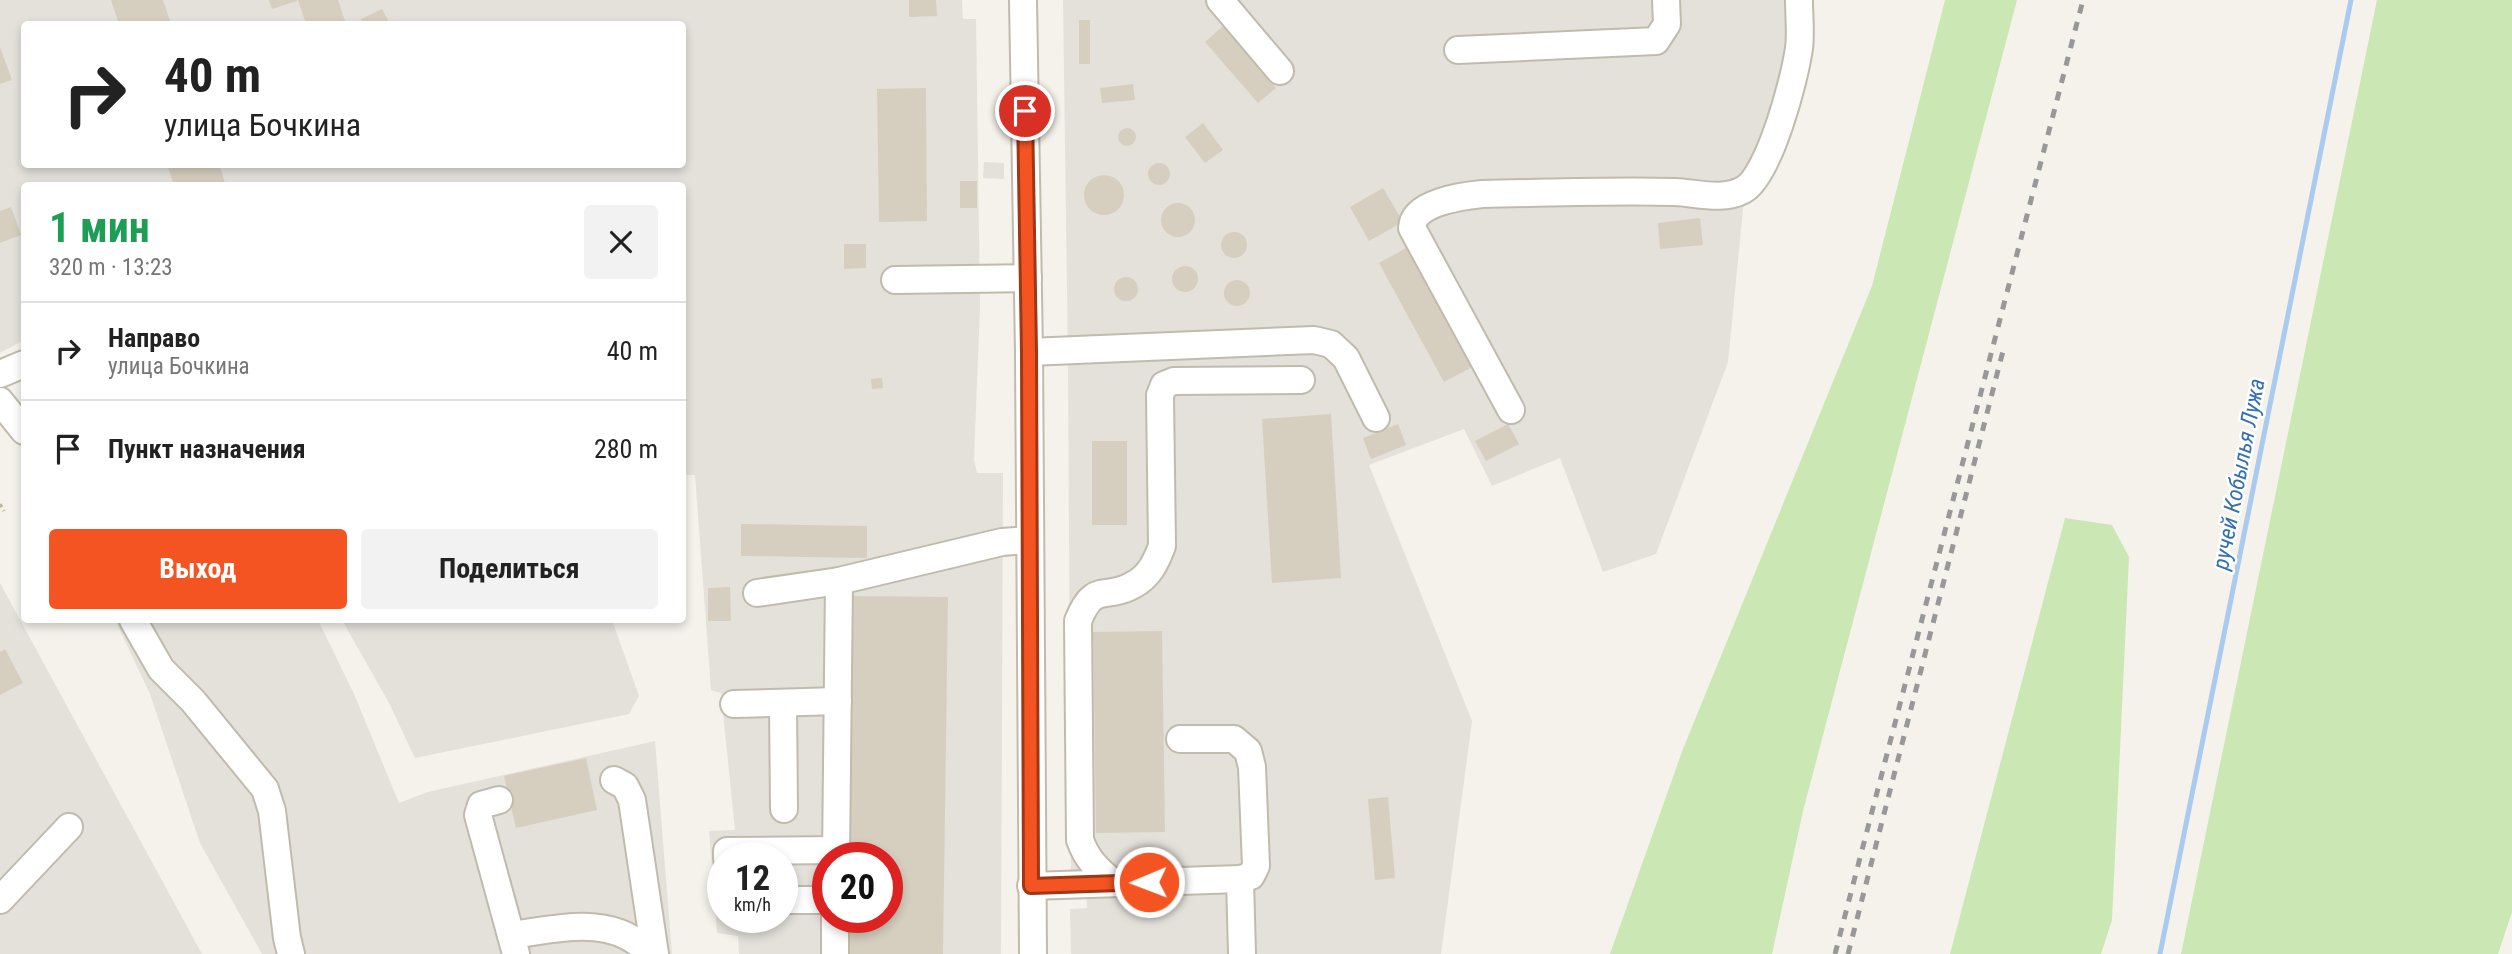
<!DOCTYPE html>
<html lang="ru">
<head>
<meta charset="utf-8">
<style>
  :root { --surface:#fff; --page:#f2f2f2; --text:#222; --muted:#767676; --line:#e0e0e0; --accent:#f45421 }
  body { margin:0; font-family:"Roboto Condensed",sans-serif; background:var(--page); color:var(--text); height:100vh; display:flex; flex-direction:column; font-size:26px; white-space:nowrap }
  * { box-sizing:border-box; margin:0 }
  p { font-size:23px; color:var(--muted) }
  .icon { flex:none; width:38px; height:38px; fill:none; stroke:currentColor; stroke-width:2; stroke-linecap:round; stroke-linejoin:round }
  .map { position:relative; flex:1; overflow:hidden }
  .panel { position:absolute; left:21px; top:182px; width:665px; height:441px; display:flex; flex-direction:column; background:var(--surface); border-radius:7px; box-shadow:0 4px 10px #0003 }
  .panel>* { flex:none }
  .guide { position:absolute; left:21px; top:21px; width:665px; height:147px; border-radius:7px; box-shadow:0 4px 10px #0003; background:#fff; color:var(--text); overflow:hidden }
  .speed { position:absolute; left:707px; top:842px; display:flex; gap:14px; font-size:35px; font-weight:700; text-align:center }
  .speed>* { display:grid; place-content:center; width:91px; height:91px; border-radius:50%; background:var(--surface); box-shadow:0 4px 10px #0003; line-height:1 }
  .speed small { font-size:18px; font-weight:400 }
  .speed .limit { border:10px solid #d22; background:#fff; color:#111 }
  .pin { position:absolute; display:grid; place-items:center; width:60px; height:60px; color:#fff; margin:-30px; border:4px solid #fff; border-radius:50%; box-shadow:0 2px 7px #0007 }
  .me { position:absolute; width:77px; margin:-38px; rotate:269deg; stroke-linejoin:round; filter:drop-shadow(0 0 5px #0008) }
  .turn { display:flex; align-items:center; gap:24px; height:147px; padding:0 28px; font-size:32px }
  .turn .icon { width:91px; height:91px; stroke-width:2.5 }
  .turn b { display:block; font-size:49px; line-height:60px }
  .round { display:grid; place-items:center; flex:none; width:74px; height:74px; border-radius:7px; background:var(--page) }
  .head { display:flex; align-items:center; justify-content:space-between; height:119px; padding:0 28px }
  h1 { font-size:42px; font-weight:700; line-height:52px; color:#1e9e55 }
  .button { display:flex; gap:14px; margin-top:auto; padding:14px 28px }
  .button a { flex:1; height:80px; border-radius:7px; background:var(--accent); color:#fff; font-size:28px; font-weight:700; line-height:80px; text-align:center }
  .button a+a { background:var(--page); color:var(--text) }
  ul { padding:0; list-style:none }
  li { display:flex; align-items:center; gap:21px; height:98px; padding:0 28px; border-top:2px solid var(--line) }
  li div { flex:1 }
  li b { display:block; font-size:26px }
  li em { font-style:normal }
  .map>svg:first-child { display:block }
  .industrial { fill:#e4e1db; fill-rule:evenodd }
  .green { fill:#cbe7b4 }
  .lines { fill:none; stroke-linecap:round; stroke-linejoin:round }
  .stream { stroke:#a8cbef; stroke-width:5 }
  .building { fill:#d6cfbf }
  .minor-casing { stroke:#c0bbac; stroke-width:30 }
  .path { stroke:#c1b89e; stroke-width:3.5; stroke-dasharray:3.5 3.5; stroke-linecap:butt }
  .minor { stroke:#fff; stroke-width:26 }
  .rail { stroke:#989898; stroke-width:5; stroke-dasharray:9 9; stroke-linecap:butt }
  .route-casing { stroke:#9f3715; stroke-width:18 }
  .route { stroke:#f45421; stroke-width:12 }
  .labels { text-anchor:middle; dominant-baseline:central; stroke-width:5; stroke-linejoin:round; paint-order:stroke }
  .water-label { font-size:23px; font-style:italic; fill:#3371b2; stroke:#fff }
</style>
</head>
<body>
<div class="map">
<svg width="2512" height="954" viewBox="0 0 2512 954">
  <rect width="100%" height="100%" fill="#f4f2ea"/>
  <g class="industrial">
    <path d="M0,0H962L963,19H976L980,306L974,460L977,473H1003L1001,954H739L738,936L717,933L709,831L735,830L721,693L711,690L695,475H683L682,186H24V340L0,353ZM24,24H682V164H24ZM723,858H782V917H723ZM828,858H887V917H828Z"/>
    <path d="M1063,0H1788V70L1746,179L1728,362L1656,554L1603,572L1560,458L1492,486L1464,429L1369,465L1472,721L1441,954H1071L1070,909L1087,908L1086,875H1071L1068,363Z"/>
    <path d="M984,162L1004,163V179L983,178Z"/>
    <path d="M0,583L202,954H0Z"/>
    <path d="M115,620H318L354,694L399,803L428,792L655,741L672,954H262L200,843L150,694Z"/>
    <path d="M342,620H612L639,696L629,714L415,758L389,703Z"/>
  </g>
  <g class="green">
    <path d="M1945,0H2017L1803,811L1772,954H1610L1683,749L1872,286Z"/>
    <path d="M2377,0H2512V912L2498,954H2181Z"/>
    <path d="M2065,518L2112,525L2129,557L2112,920L2101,954H1950Z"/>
  </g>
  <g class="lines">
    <path class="stream" d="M2160,954L2351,0"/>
  </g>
  <g class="building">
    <path d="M111,0H163L171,24H119Z"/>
    <path d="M269,0H297V1L272,9Z"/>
    <path d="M298,0H338L346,24H306Z"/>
    <path d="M909,0H936L937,16L909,17Z"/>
    <path d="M382,9L390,24H363L361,19Z"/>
    <rect x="1079" y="20" width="11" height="44"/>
    <path d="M1223,26L1276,88L1258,103L1205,42Z"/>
    <path d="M0,47L12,80L0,84Z"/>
    <path d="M1133,84L1135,100L1102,103L1100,88Z"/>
    <path d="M926,88L927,221L879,222L877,89Z"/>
    <path d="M1203,123L1223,150L1205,163L1185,137Z"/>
    <circle cx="1127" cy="137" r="9"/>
    <circle cx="1159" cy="174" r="11"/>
    <path d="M167,164H219L226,186H174Z"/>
    <circle cx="1104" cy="195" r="20"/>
    <rect x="960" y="181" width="17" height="27"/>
    <path d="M1383,188L1403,222L1369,241L1350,207Z"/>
    <circle cx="1178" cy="220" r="17"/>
    <path d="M11,207L21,235L0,243V211Z"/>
    <path d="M1700,218L1703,245L1660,249L1658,223Z"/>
    <circle cx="1234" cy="245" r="13"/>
    <path d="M844,244H866V268L844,269Z"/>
    <path d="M1410,246L1476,365L1444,382L1379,263Z"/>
    <circle cx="1185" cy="279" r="13"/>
    <circle cx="1126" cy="289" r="12"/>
    <circle cx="1237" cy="293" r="13"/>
    <path d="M882,378L883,388L872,389L871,379Z"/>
    <path d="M1331,414L1341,578L1272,583L1262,419Z"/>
    <path d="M1398,424L1406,445L1371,459L1363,438Z"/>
    <path d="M1508,424L1519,444L1486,461L1475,441Z"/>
    <rect x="1092" y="441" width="35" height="84"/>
    <path d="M741,524L867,526V558L741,556Z"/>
    <path d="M730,587L731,621H708V588Z"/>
    <path d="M851,596L948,597L943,954H846V917H887V858H847Z"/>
    <path d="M1162,631L1165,832L1096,833L1093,632Z"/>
    <path d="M5,649L23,683L0,695V652Z"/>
    <path d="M586,758L597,810L516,828L504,776Z"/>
    <path d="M1388,797L1395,878L1375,880L1368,799Z"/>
  </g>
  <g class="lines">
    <defs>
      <g id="minor">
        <path d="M1023,0L1029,352L1033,954"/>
        <path d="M1220,0L1280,71"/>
        <path d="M1458,50L1656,41L1667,24L1666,0"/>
        <path d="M895,280L1028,278"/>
        <path d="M1029,352L1314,340L1331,344L1346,358L1376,418"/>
        <path d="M0,374L24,364"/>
        <path d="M0,401L24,431"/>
        <path d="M1511,410L1412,228C1413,202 1463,196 1482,194C1546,193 1611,190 1675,192C1697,193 1723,201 1743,190C1769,177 1795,78 1799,48C1801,33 1799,16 1799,0"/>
        <path d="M757,593L839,581"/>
        <path d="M133,620L161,669L193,701L265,789L272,811L287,938L291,954"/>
        <path d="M783,703L784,809"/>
        <path d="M734,704L838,701"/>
        <path d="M614,780L625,786L632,800L655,954"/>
        <path d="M499,800L481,805L478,815L516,954"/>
        <path d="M727,858V851L836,850"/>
        <path d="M836,858L839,581L1002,542L1029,540"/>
        <path d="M1240,879L1242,954"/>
        <path d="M1114,883C1098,870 1087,860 1080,840L1078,621C1094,580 1106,601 1133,585C1149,577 1156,562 1162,546L1160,395L1164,385L1174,381L1301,380"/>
        <path d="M1031,886L1240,879L1251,876L1256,866L1252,767L1248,751L1234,739H1180"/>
        <path d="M0,900L69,827"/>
        <path d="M782,900H828"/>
        <path d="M511,935C558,929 614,913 650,954"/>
        <path d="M835,954V917"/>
      </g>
    </defs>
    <use href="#minor" class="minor-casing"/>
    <path class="path" d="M0,504L4,511"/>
    <use href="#minor" class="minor"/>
    <g class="rail">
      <path d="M1835,954L2083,0"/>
      <path d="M1848,954L2004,347"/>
    </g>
  </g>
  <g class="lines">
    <defs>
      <path id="route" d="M1025,111L1029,352L1031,886L1149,882"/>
    </defs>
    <use href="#route" class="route-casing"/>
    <use href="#route" class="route"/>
  </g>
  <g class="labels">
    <g class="water-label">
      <text transform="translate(2239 474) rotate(-79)">ручей Кобылья Лужа</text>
    </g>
  </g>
</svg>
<div class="speed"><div>12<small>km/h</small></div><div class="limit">20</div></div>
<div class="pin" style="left:1025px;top:111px;background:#d93025"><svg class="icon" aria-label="arrive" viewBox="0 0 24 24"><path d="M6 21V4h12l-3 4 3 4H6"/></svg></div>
<svg class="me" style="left:1149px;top:882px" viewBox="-20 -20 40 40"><circle r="17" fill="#f45421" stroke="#fff" stroke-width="3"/><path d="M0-11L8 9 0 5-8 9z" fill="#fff"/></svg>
<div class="guide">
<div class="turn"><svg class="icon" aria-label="right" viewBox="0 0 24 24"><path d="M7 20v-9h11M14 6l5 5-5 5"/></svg><div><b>40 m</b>улица Бочкина</div></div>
</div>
<section class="panel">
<div class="head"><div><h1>1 мин</h1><p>320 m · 13:23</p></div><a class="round"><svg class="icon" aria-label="close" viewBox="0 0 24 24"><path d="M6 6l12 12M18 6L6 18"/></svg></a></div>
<ul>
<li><svg class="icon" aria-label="right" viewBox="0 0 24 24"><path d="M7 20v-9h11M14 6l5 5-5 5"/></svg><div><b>Направо</b><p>улица Бочкина</p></div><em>40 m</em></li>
<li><svg class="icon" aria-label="arrive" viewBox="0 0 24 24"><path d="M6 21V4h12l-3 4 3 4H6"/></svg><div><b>Пункт назначения</b></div><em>280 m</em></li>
</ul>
<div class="button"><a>Выход</a><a>Поделиться</a></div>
</section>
</div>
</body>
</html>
